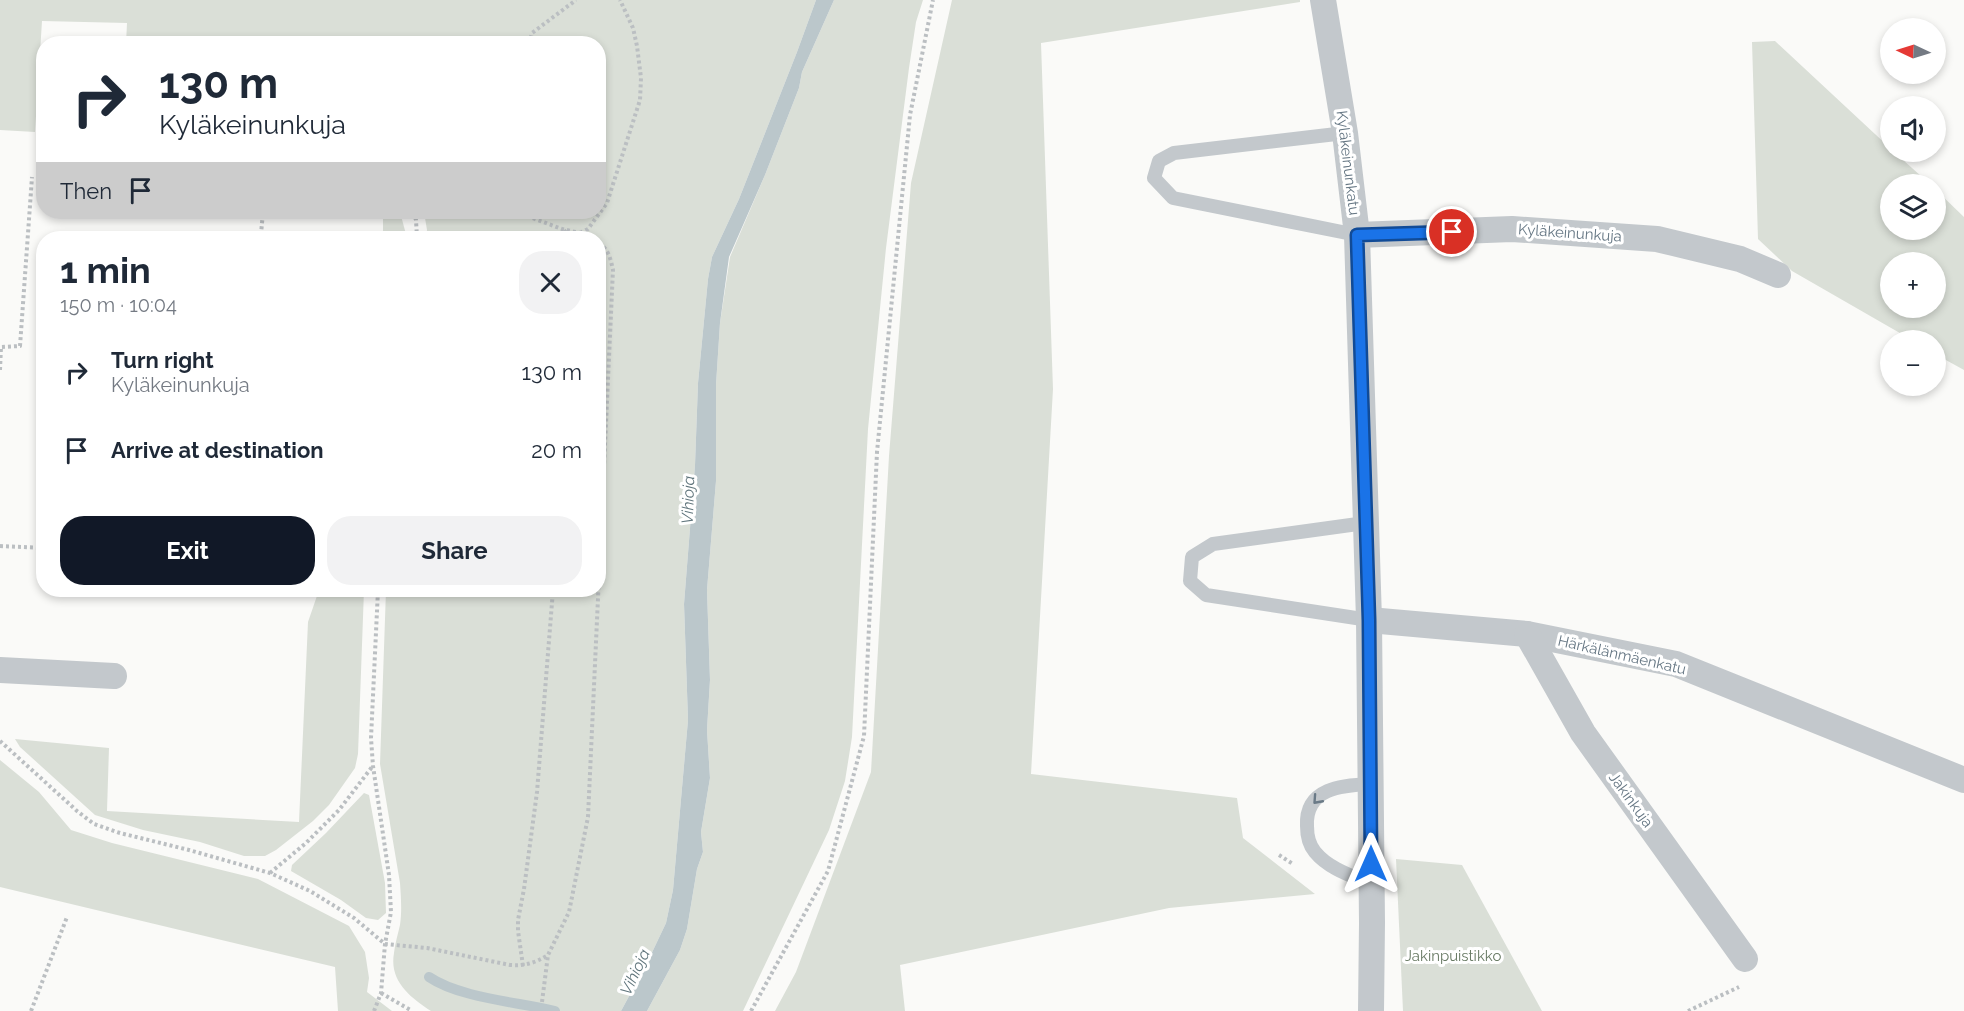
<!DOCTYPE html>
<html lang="en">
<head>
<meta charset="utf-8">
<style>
  :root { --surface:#fff; --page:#f2f2f3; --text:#1f2937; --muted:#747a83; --accent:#111827 }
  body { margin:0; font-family:Raleway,sans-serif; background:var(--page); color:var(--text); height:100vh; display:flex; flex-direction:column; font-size:22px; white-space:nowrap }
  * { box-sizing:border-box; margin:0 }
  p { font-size:20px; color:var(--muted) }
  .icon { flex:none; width:33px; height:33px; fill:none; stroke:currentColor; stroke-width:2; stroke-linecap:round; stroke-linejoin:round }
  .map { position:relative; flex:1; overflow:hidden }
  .sheet { position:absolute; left:36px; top:231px; width:570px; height:366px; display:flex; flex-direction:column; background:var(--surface); border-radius:24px; box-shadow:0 3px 9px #0003 }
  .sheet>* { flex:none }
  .guide { position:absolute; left:36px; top:36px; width:570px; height:183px; border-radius:24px; box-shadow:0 3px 9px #0003; background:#fff; color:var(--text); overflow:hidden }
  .needle { width:39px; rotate:274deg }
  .buttons { position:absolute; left:1880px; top:18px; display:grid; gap:12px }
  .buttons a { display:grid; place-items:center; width:66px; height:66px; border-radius:50%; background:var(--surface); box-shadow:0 3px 9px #0003; font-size:30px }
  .pin { position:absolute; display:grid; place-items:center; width:51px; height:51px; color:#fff; margin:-26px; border:3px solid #fff; border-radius:50%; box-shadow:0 2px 6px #0007 }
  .me { position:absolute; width:66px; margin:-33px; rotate:0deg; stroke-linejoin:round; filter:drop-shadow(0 0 4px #0008) }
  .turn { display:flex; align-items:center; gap:21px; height:126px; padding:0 24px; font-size:27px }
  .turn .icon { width:78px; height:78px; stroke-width:2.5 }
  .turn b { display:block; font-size:42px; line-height:51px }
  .then { display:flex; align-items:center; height:57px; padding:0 24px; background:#0003; gap:12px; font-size:22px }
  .round { display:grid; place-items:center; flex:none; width:63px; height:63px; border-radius:24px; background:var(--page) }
  .head { display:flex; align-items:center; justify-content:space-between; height:102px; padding:0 24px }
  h1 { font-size:36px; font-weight:700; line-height:45px }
  .button { display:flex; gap:12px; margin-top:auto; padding:12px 24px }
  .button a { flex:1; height:69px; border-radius:24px; background:var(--accent); color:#fff; font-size:24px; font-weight:700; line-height:69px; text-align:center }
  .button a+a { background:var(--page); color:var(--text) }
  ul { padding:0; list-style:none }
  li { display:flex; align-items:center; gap:18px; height:78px; padding:0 24px }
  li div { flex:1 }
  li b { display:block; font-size:22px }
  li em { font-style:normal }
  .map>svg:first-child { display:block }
  .green { fill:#dadfd7; fill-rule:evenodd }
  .water { fill:#bbc7cb }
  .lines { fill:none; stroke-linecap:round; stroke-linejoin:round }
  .stream { stroke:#bbc7cb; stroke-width:10 }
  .path { stroke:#bbbfc2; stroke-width:4; stroke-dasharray:3 3; stroke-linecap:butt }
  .lane { stroke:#c3c8cc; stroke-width:14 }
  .street { stroke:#c3c8cc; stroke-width:26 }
  .oneway { stroke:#6a7a87 }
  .route-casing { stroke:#114b97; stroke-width:15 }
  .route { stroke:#1a73e8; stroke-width:10 }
  .labels { text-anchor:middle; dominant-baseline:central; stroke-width:6; stroke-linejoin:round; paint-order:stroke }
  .street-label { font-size:15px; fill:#657683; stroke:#fff }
  .park-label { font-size:15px; fill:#687a64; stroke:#fff }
  .water-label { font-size:16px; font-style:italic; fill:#60757c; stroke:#fff }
</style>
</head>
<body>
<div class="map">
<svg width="1964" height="1011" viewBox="0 0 1964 1011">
  <rect width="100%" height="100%" fill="#fafaf8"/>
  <g class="green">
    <path d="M0,0H816L797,52L739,199L712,257L708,279L698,383L695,465L684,604L688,720L673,890L666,923L647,963L621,1011H431C410,997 389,981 394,953C395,943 398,934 400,925C402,911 401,898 400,883L380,764L386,590H598V238H426L427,230L424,212H598V44H126L127,23L42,21L35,132L0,130Z"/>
    <path d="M834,0H923L916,22L909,68L886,248L868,429L852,737L845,781L829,830L743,1011H647L680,950L687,929L697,869L703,852L701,832L710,778L707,730L710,680L707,590L716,481V385L720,323L730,257L765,175L799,88L802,72Z"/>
    <path d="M952,0H1300V2L1041,43L1053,389L1031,774L1237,798L1243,838L1315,894L1169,908L900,965L905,1011H775L796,972L871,772L889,456L911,183Z"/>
    <path d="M1775,41L1890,148V152H1894L1930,184H1890V230H1935V189L1964,217V370L1935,354V340H1912L1792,271L1758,239L1752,42ZM1890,262H1935V308H1890Z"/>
    <path d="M383,212H400L407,238H383Z"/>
    <path d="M319,590H364L358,754L355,768L329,805L313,821L276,850L265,856H244L200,842L143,830L95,815L20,747L15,739L109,748L107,811L299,822L308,622Z"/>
    <path d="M0,760L39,792L71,830L112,843L258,879L349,926L365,952L369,978L367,992L392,1011H338L335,967L0,887Z"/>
    <path d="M364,793L369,795L385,883L386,913L378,920L366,918L341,900L291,871L292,865L326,833Z"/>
    <path d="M1396,859L1462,865L1542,1011H1403Z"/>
  </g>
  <path class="water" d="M816,0H834L802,72L799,88L765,175L729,257L720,323L716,385V481L707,590L710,680L707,730L710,778L701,832L703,852L697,869L687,929L680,950L647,1011H621L647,963L666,923L673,890L688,720L684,604L695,465L698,383L708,279L712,257L739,199L797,52Z"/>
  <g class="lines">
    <path class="stream" d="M429,977C460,998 518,1002 555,1011"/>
    <g class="path">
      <path d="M529,44L532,33L576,0"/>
      <path d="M413,212L416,220L417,238"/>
      <path d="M516,212L562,229L580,233L591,238"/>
      <path d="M564,230L570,238"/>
      <path d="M580,233L588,229L607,203L640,100L641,78L637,46L633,28L620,0"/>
      <path d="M255,238L261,234L263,212"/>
      <path d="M0,370L1,347L20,346L32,177"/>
      <path d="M0,546L44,548"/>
      <path d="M0,741L77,811L94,824L120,833L189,850L270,873L310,891L354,918L385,944L427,948L510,965C525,966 535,963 548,955"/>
      <path d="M1279,855L1293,864"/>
      <path d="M270,873L306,843L339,810L372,767"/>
      <path d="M523,966L518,931V920L524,889L537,792L553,590"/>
      <path d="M381,993L412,1011"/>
      <path d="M542,1002L548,955L569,912L588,817L613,270C611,260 608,247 598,243"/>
      <path d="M31,1011L67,917"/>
      <path d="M374,1011L381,993L385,944L391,912L389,875L373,766L371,738L378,590"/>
      <path d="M751,1011L828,871L864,736L877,452L910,115L933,0"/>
      <path d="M1688,1011L1739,987"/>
    </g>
    <g class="lane">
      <path d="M1345,133L1174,153L1159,161L1154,178L1173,198L1357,235"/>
      <path d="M1365,523L1213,544L1192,557L1190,581L1206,595L1369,620"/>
      <path d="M1371,784C1342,785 1305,788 1307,826C1307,836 1309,845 1315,852C1329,869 1352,876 1371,884"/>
    </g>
    <g class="street">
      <path d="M1323,0L1345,133L1357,235L1369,620L1372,923L1371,1011"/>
      <path d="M1357,235L1512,229L1657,239L1740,259L1778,275"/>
      <path d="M1369,620L1527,634L1676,664L1964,780"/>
      <path d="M1527,634L1583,733L1745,959"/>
      <path d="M0,670L114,676"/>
    </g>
  </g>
  <defs><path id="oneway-chevron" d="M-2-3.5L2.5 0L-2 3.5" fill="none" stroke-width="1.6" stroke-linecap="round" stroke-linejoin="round" transform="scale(1.5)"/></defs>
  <use class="oneway" href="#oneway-chevron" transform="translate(1317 800) rotate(132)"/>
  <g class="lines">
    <defs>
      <path id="route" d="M1371,864L1369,620L1357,235L1452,232"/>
    </defs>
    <use href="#route" class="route-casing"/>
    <use href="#route" class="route"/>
  </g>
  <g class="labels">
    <g class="street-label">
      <text transform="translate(1348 163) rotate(83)">Kyläkeinunkatu</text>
      <text transform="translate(1570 233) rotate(4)">Kyläkeinunkuja</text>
      <text transform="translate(1622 655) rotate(13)">Härkälänmäenkatu</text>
      <text transform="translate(1631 800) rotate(54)">Jakinkuja</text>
    </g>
    <g class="park-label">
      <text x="1453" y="956">Jakinpuistikko</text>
    </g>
    <g class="water-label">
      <text transform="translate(688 500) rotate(-88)">Vihioja</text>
      <text transform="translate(635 972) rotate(-65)">Vihioja</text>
    </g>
  </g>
</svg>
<div class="buttons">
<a><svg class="needle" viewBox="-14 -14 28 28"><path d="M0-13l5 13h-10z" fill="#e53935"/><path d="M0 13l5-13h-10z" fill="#747a83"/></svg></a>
<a><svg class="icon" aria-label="sound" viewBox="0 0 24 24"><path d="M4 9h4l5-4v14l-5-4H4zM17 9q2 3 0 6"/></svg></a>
<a><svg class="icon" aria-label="layers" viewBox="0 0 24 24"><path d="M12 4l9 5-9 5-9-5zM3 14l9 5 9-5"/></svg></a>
<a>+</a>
<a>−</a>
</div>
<div class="pin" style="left:1452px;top:232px;background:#d93025"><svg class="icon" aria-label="arrive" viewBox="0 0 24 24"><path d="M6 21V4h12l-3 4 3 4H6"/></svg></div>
<svg class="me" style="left:1371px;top:864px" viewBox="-20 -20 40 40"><path d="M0-17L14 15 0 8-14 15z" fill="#1a73e8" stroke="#fff" stroke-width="4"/></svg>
<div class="guide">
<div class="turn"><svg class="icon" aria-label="right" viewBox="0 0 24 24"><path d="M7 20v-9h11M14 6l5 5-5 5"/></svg><div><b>130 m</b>Kyläkeinunkuja</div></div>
<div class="then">Then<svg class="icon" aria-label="arrive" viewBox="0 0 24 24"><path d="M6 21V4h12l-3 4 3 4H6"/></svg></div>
</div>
<section class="sheet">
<div class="head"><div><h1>1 min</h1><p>150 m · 10:04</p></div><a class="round"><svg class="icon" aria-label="close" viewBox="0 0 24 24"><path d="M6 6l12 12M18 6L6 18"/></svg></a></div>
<ul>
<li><svg class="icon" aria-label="right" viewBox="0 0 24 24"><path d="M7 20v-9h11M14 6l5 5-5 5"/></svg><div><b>Turn right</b><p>Kyläkeinunkuja</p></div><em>130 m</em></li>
<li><svg class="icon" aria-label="arrive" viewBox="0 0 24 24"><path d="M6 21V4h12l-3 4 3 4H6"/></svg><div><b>Arrive at destination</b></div><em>20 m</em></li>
</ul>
<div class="button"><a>Exit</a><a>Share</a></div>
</section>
</div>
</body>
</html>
